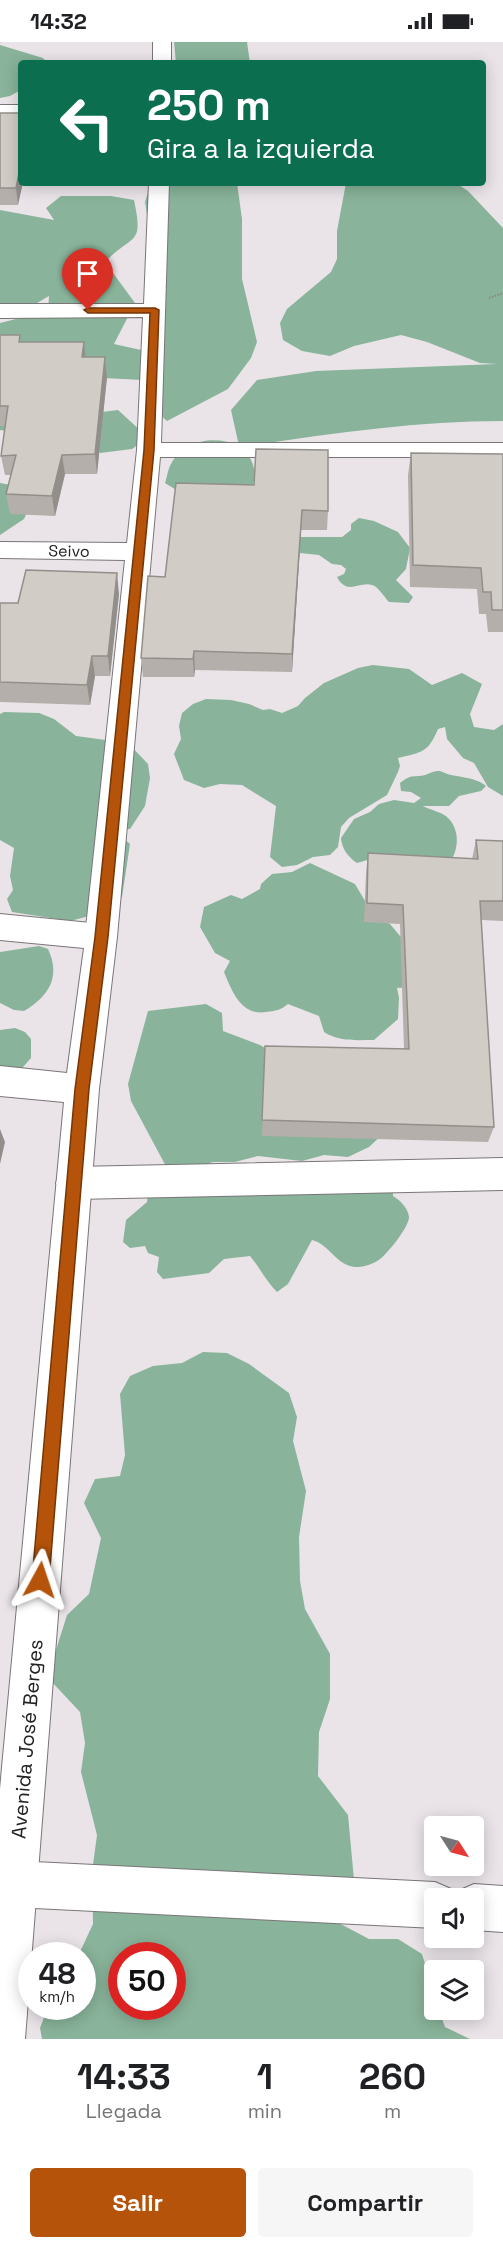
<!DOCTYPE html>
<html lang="es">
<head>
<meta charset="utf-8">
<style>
  :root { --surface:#fff; --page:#f6f6f6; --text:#202124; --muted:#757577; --accent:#b45309 }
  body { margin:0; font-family:"Space Grotesk",sans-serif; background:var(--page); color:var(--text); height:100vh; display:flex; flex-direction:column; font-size:22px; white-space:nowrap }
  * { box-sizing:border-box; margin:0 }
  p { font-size:20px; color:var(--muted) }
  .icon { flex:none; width:33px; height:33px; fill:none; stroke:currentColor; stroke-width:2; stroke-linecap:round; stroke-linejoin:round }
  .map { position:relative; height:1997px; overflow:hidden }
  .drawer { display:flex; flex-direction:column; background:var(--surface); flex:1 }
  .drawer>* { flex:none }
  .banner { position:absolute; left:18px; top:18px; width:468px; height:126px; border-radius:6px; box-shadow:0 3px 15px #0003; background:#0b6e4f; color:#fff; overflow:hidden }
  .needle { width:39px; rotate:126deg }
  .tools { position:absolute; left:424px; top:1774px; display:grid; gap:12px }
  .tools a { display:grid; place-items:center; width:60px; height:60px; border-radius:6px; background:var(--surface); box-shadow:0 3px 15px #0003; font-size:30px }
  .speed { position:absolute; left:18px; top:1900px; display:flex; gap:12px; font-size:30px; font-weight:700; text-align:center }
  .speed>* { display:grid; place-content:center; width:78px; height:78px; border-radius:50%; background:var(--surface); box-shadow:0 3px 15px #0003; line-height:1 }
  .speed small { font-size:15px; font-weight:400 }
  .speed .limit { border:9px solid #d22; background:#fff; color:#111 }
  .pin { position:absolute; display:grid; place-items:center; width:51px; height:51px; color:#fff; margin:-62px -26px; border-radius:50% 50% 50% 0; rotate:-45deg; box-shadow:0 0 6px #0007 }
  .pin .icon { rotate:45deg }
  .me { position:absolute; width:66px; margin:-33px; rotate:5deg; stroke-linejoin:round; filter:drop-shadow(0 0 4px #0008) }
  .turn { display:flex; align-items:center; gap:21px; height:126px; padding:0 30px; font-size:27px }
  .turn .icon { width:78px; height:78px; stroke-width:2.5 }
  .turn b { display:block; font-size:42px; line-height:51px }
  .eta { display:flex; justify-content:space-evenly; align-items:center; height:102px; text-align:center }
  .eta b { font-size:36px; font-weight:700; line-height:42px }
  .action { display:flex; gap:12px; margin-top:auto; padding:12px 30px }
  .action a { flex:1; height:69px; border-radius:6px; background:var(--accent); color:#fff; font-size:24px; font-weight:700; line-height:69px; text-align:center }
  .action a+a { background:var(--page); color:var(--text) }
  .status { display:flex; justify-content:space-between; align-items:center; height:42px; padding:0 30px; background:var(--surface); direction:ltr }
  .status svg { height:16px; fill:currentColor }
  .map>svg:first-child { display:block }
  .forest { fill:#89b39a; fill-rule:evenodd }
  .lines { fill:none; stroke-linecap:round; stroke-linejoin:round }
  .street-casing { stroke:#7a7579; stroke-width:2 }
  .secondary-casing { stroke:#7a7579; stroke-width:2 }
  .path { stroke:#8b878b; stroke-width:2; stroke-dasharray:1.5 1.5; stroke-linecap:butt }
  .street { fill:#fff; fill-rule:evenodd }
  .secondary { fill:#fff; fill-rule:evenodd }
  .wall { fill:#b4afaa }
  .shaded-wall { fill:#928f8b }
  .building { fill:#d1ccc6; stroke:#928f8b; stroke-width:1.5 }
  .route { fill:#b45309; stroke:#753606; stroke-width:1.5 }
  .labels { text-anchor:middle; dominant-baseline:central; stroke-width:5; stroke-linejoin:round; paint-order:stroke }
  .far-street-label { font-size:16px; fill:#242224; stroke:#fff }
  .street-label { font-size:20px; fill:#242224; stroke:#fff }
</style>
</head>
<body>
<div class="status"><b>14:32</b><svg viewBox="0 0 49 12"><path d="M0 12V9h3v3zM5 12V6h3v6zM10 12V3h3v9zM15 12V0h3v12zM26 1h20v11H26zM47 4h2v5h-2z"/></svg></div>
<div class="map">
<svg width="503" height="1997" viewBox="0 0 503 1997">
  <rect width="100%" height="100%" fill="#eae4e9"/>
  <g class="forest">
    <path d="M174,0H247L250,21H176Z"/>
    <path d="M0,3L43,16L47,21H21V48L10,54L0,56Z"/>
    <path d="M151,141H237L242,177V237L257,300L251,316L228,347L167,379L151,365L142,338L26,332L0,310V281L48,269L49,254L32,264L0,269V168L54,178L46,166L61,154H111L134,158C144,205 133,191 105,220L135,261L114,302L141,308L143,299L149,186L145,160Z"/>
    <path d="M346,141H456L468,149L503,186V379C415,379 328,392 241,405C254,416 259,434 250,449L181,451L165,441C167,435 168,427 171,422C184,397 217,393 239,404L231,368L257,338L316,329L497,322L480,321L427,300L401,293L354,304L330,314L302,309L283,298L280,281L287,267L331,230L337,217V189Z"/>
    <path d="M0,346L102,370L118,368L142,390V400L132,407L100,411L94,403L0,388Z"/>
    <path d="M0,441L11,443L29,466L24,477L0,493Z"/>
    <path d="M359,476L374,479L398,490L410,506L406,527L396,538L413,555L409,561L389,560C384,555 379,545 372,543C359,539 347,554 337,535L344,532L346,527L341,523L332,522L319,513L281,509L296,495H342L351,488V482Z"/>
    <path d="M373,623L409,627L432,643L462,631L482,642L470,672L474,685L494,688L503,682V754L488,745L474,721L463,716L447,697L445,685L438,687C428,711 422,710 398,716L400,724L398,730L387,753L349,776L341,785L338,805L330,813L313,815L297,823L282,825L270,815L276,764L242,743L220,742L204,746L184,738L174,712L181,697L179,684L182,671L193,662L206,657L231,658L249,662L263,668L270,667L282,671L298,664L305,656L324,641L358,626Z"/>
    <path d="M4,670L39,671L54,677L76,694L128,701L148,722L150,736L145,764L130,787L114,788L130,802L122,855L97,872L70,879L12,870L7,857L13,848L10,834L14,806L0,798V672Z"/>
    <path d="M440,729C456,737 473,733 486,744L481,749L459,754L449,764H423C430,768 443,770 449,777C460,789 459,809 449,821L371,817L357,821C348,815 342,807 341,796L354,777L370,770L379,762L394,758L414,761L421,756L411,750L401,749L400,741C413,731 413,736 425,733C431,731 433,729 440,729Z"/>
    <path d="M310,821L355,842L375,876L390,882L400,894L417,903L412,945L397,946L399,956L398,977L374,998C356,998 340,1000 324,990L319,974L288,962C281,968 275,969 266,970C241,974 232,949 224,930L230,919L215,911L200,885L204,865L231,853L242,857L260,847L261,842L272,832L292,830Z"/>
    <path d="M39,904L48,907C61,935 49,954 24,969L14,968L0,961V910Z"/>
    <path d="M206,962L222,971L223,989L260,1003L311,1033L385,1090L369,1105L348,1115L324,1113L302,1119L258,1114L235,1120H213L191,1127L168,1128L131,1059L128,1042L148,969Z"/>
    <path d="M15,986L25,990L31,997V1016L16,1033L0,1032V988Z"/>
    <path d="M393,1146V1154C400,1158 408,1166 409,1175C409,1185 388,1211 380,1217C375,1221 365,1225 358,1225C337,1226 330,1202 312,1198L288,1242L277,1250C266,1239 260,1226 250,1214L224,1217L209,1231L163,1237L157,1230L159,1215L148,1211L145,1204L130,1206L123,1200L126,1178L147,1160L148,1151Z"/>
    <path d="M203,1310L227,1311L249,1322L289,1351L297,1375L293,1399L306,1449L299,1495L300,1539L305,1567L330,1612V1657L319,1690L318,1734L348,1773L354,1838L333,1878L369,1897H398L422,1912L435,1954V1968H439L445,1985L470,1997H42L40,1986L48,1965H82V1914H78L93,1882L92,1830L97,1793L81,1730L85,1701L80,1670L51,1639L56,1608L67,1573L89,1552L101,1496L84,1461L95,1437L120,1434L125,1413L120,1352L130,1334L153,1324L182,1321ZM122,1914H172V1965H122Z"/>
  </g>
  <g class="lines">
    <defs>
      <g id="street">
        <rect x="153" y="0" width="18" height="21"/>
        <rect x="0" y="63" width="21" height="12"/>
        <path d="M149,141H169L161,401H503V415H160L117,895L112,904L101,908L90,904L85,895L125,518L0,516V500L127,501L137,408L143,275L0,276V262H144Z"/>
        <path d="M503,1116V1148L74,1157L62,1153L56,1141L62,1129L74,1125Z"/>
        <path d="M14,1819L435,1840L451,1847L455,1855L458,1849L474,1842L503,1844V1890L474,1888V1857H435V1886L14,1865L0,1859V1825Z"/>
      </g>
      <path id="secondary" d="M0,872L101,882L112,886L117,895L99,1047L25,1997H0V1747L64,1060L0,1054V1024L67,1031L84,906L0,898Z"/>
    </defs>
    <use href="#street" class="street-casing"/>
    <use href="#secondary" class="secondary-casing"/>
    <path class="path" d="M489,256L503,251"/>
    <use href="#street" class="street"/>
    <use href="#secondary" class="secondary"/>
  </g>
  <g class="wall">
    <path d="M0,71H21L18,163H0Z"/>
    <path d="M0,293L22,300L86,315H105L107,335L97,432H65L55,474L10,472L6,452L11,433H5L1,414L5,384H0Z"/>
    <path d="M411,411L503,412V590H488L486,572H479L477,547L410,545L408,433Z"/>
    <path d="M176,441L328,469L327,488H301L292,630L195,628L194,635H143L141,616L165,535Z"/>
    <path d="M119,552L110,634H95L90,663L0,660V561H18Z"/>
    <path d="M476,798L503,799V879L481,878L494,1085L488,1100L262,1094L265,1004L404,1007L400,882L364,880L366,831L368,811L472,817Z"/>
  </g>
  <g class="shaded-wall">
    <path d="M21,121V141H23L18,163L16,146Z"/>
    <path d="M84,300L86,320L82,315Z"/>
    <path d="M105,315L107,335L97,432L95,412Z"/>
    <path d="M62,413L65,432L55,474L52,454Z"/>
    <path d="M302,468L301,488L292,630V612Z"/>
    <path d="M117,531L119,552L110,634L108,614Z"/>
    <path d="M194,609L195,628L194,635L193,617Z"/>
    <path d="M92,614L95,634L90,663L87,643Z"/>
    <path d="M0,1087L5,1100L0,1122Z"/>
  </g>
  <g class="building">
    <path d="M0,71H21V121L16,146H0Z"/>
    <path d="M0,293H20L19,300H84L82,315H105L95,412L62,413L52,454L6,452L16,413L1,414L8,364H0Z"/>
    <path d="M256,407L328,408V469L302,468L292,612L194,609L193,617L141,616L148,534L165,535L176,441L254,443Z"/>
    <path d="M411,411L503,412V568H492L491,550H483L481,526L413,523Z"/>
    <path d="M26,528L117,531L108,614H92L87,643L0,640V561H18Z"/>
    <path d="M476,798L503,799V859H480L494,1085L262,1078L265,1004L409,1007L403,863L367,861L368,811L478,817Z"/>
  </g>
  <path class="route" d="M155,266L159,268L154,408L108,895L89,1047L49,1538L46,1544L40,1547L34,1544L32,1538L75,1047L95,895L144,408L150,271H88L84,268L88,266Z"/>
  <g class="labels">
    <g class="far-street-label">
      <text transform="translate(69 509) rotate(1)">Seivo</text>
    </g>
    <g class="street-label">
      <text transform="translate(27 1697) rotate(-85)">Avenida José Berges</text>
    </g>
  </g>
</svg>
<div class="tools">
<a><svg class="needle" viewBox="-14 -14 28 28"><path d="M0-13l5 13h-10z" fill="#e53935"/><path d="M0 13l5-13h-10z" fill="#757577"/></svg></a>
<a><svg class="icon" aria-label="sound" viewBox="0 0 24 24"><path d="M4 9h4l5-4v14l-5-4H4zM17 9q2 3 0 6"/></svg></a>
<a><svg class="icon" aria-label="layers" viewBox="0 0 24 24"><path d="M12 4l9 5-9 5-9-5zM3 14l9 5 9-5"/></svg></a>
</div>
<div class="speed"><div>48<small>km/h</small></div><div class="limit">50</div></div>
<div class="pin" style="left:88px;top:268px;background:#d93025"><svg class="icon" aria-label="arrive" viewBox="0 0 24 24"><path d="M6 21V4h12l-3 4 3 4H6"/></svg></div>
<svg class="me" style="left:40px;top:1538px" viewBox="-20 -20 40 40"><path d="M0-17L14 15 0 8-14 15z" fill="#b45309" stroke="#fff" stroke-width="4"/></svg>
<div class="banner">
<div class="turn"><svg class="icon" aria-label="left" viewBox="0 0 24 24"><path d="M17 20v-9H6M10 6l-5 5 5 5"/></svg><div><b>250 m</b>Gira a la izquierda</div></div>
</div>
</div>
<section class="drawer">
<div class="eta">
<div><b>14:33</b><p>Llegada</p></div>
<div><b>1</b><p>min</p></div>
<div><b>260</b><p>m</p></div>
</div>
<div class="action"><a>Salir</a><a>Compartir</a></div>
</section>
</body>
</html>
